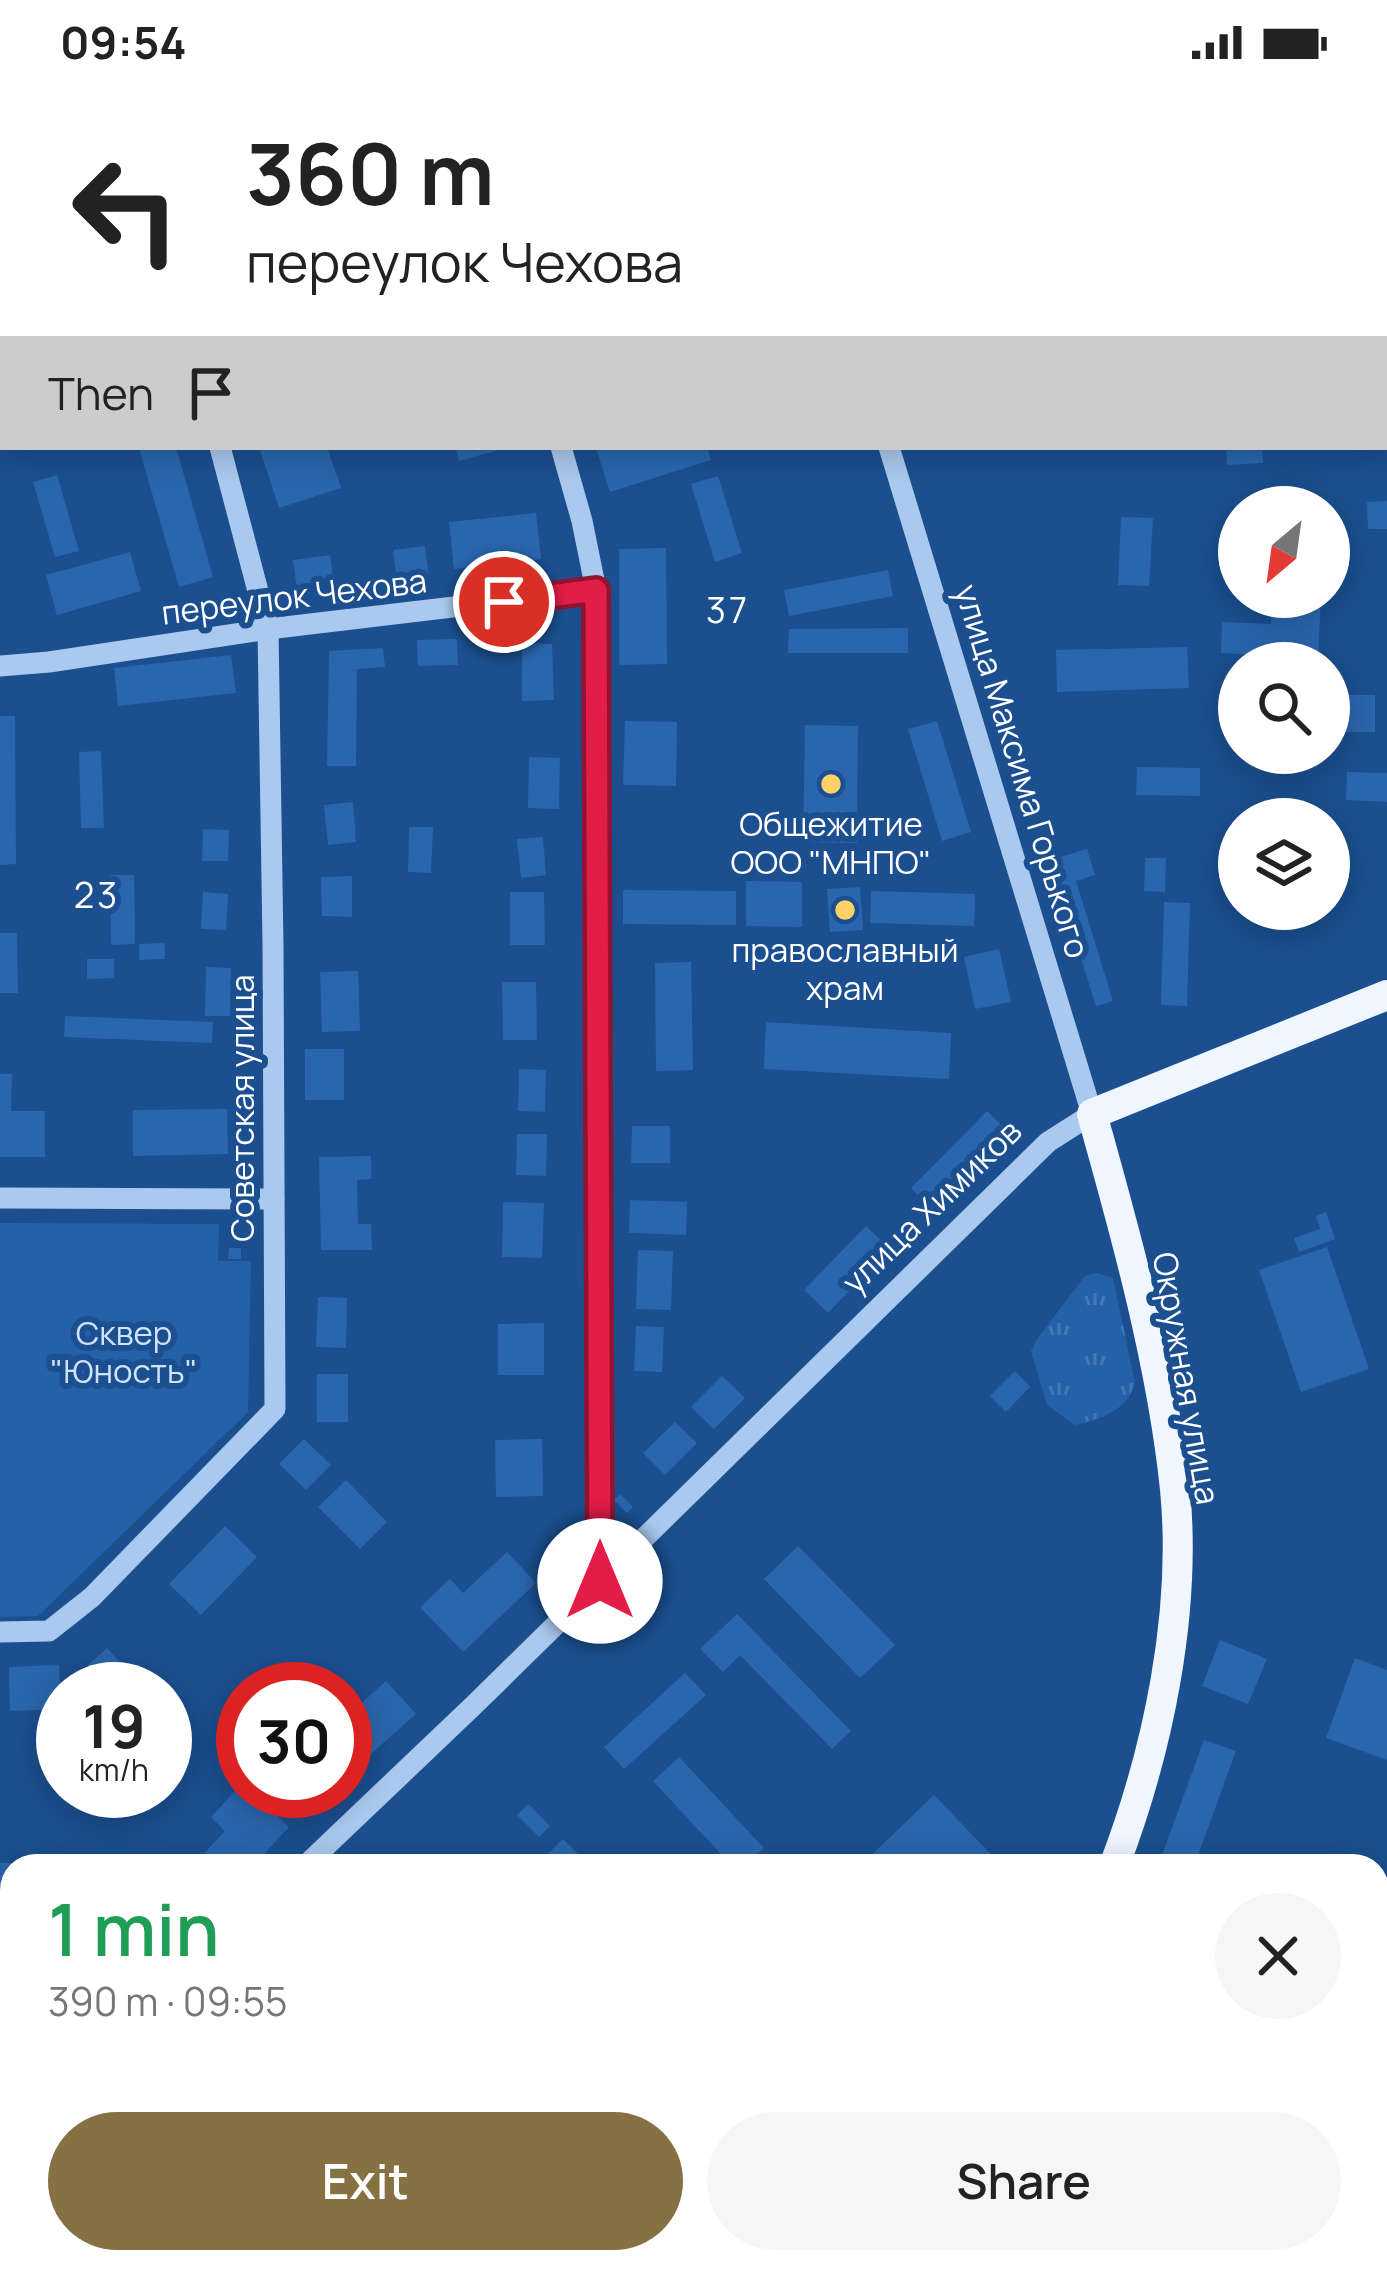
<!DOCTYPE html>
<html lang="en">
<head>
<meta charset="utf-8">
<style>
  :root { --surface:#fff; --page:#f6f6f6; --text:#222; --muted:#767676; --accent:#857141 }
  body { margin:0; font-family:Manrope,sans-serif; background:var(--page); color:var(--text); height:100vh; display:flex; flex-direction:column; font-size:45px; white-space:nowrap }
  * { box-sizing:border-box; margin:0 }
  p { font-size:39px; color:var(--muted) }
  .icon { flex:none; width:66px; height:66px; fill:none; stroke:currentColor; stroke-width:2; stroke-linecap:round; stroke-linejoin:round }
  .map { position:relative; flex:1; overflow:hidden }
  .side { position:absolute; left:0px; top:1770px; width:1389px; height:420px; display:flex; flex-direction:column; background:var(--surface); border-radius:36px 36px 0 0; box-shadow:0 6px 30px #0003 }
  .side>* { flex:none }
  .top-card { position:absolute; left:0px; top:0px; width:1389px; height:366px; box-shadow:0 6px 30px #0003; background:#fff; color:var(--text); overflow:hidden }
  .needle { width:78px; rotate:209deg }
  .tools { position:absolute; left:1218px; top:402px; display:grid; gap:24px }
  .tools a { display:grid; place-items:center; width:132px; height:132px; border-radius:50%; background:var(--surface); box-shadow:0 6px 30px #0003; font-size:60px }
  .speed { position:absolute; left:36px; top:1578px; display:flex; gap:24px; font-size:60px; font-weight:700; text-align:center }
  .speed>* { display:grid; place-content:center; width:156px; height:156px; border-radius:50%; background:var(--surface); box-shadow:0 6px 30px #0003; line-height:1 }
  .speed small { font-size:30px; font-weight:400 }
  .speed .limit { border:18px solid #d22; background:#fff; color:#111 }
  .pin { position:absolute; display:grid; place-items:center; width:102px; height:102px; color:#fff; margin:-51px; border:6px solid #fff; border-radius:50%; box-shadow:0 3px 12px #0007 }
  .me { position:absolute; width:132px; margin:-66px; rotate:0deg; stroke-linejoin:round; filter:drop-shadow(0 0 9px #0008) }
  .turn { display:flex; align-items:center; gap:42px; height:252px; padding:0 48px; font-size:54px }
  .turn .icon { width:156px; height:156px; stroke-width:2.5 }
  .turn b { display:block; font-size:84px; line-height:102px }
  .then { display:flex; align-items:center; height:114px; padding:0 48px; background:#0003; gap:24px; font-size:45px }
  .round { display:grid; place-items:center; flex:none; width:126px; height:126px; border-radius:63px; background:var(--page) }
  .summary { display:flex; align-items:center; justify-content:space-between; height:204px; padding:0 48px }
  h1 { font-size:72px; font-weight:600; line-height:90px; color:#1e9e55 }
  .cta { display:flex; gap:24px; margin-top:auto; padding:24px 48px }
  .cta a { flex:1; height:138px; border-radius:72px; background:var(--accent); color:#fff; font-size:48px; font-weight:600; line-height:138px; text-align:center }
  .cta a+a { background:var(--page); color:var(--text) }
  .status { display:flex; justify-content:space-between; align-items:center; height:84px; padding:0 60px; background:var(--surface); direction:ltr }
  .status svg { height:33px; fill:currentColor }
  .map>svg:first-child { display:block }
  .grass { fill:url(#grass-tufts) }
  .green { fill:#2461a8 }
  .building { fill:#2a66ad }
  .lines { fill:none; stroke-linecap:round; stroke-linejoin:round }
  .minor { stroke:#a9c9ee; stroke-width:21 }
  .major { stroke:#f0f6ff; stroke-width:30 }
  .rail { stroke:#fff; stroke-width:6; stroke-dasharray:21 9; stroke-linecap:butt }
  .route-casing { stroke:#92132f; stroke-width:30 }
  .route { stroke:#e11d48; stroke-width:21 }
  .poi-dot { fill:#ffd166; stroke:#1b4f8f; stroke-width:4.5 }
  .labels { text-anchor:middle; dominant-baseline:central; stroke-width:12; stroke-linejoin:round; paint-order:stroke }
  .street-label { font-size:33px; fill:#fff; stroke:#1b4f8f }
  .poi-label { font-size:33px; fill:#fff; stroke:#1b4f8f }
  .park-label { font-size:33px; fill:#cfe3fa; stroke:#1b4f8f }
  .neighbourhood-label { font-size:36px; letter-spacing:3px; fill:#fff; stroke:#1b4f8f }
</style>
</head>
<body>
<div class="status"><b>09:54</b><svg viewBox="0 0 49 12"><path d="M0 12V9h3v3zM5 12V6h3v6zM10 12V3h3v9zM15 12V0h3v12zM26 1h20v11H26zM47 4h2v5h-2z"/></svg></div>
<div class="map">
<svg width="1387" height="2190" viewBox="0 0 1387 2190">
  <defs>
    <pattern id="grass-tufts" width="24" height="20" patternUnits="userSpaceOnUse" patternTransform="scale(3)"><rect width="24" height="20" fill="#2461a8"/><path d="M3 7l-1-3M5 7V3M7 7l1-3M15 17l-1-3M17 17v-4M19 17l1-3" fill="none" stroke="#4579b5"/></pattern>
  </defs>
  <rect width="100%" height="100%" fill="#1b4f8f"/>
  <path class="grass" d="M1097,1189L1113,1194L1135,1299C1127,1327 1101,1335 1075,1341L1047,1321L1031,1267L1037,1255L1085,1192Z"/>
  <g class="green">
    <path d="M805,0H1387V145L1386,3H806Z"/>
    <path d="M0,1139L219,1140L218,1177H251L248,1328L38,1532L0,1533Z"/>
  </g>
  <g class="building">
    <path d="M176,363L213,493L179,503L139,364Z"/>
    <path d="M259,363H327L341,404L279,424Z"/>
    <path d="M455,363H506V364L459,377Z"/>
    <path d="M707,363L711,376L610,408L596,364Z"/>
    <path d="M1226,363H1262L1263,379L1227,381Z"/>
    <path d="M57,391L79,467L55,473L33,398Z"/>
    <path d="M718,392L742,469L715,478L691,400Z"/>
    <path d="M1387,417V445H1368L1367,418Z"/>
    <path d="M536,429L541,475L454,485L449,438Z"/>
    <path d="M1121,433L1153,434L1149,502L1118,501Z"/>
    <path d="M425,462L430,503L398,507L393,466Z"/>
    <path d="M666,464L667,580L619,581V465Z"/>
    <path d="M130,468L141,507L57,531L46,491Z"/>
    <path d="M330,471L334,502L297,506L293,476Z"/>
    <path d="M888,486L893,512L789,532L784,506Z"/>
    <path d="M1273,513H1321L1318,574L1221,569L1222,538L1271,540Z"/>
    <path d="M908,544V569H788L789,545Z"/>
    <path d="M457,555L458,581L418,582L417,556Z"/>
    <path d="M522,559L552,560L554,616L522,617Z"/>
    <path d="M1187,563L1189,604L1057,608L1056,566Z"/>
    <path d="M383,564L385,583L357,585L356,682H327L329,567Z"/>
    <path d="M231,571L236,609L118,622L114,584Z"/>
    <path d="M1222,611H1239V648H1223Z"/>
    <rect x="1329" y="611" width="46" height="37"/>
    <path d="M0,632H15L16,780L0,781Z"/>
    <path d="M625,637L677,638L676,702L623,701Z"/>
    <path d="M937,637L971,748L942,757L908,645Z"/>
    <path d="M805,641L858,642L857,759L803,758Z"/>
    <path d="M101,667L104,744H81L79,668Z"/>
    <path d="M529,673L560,674L559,725L528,724Z"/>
    <path d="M1137,683L1200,684V712L1136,711Z"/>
    <path d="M1347,688L1387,689V718L1346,716Z"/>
    <path d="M353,718L356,758L328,761L324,721Z"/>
    <path d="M409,743H433L431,789L408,788Z"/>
    <path d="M203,745L229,746L228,777H202Z"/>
    <path d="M543,753L546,791L521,794L517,755Z"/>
    <path d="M1087,765L1095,791L1076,797L1113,917L1096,922L1050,776Z"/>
    <path d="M1145,774H1166L1165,808L1144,807Z"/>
    <path d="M110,791H134L135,860L111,861Z"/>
    <path d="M352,792V833L322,832L321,793Z"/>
    <path d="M746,797L802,798V843L746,842Z"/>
    <path d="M860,803L863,846L830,848L827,805Z"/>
    <path d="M623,806L736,807V841L623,840Z"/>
    <path d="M871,807L975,810L974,842L870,839Z"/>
    <path d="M203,808L228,810L226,846L201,845Z"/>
    <path d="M510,808H544L545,861H510Z"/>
    <path d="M1164,818L1190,819L1187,922L1161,921Z"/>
    <path d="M0,849H17L18,909H0Z"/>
    <path d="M165,859V875L139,876V860Z"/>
    <path d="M999,865L1011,918L975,925L964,873Z"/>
    <path d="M87,875H114V894L87,895Z"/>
    <path d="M691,878L693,986L656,987L655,879Z"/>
    <path d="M206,883L231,884L230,932H205Z"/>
    <path d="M358,887L360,947L322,948L320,888Z"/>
    <path d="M502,898H536L537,956H503Z"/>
    <path d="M65,932L213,938L212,959L64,953Z"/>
    <path d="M766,938L951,949L949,995L764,985Z"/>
    <rect x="305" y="965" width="39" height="51"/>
    <path d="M519,985L546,986L545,1028L518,1027Z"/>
    <path d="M0,990H12L11,1027H45V1073H0Z"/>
    <path d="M227,1025L228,1070L133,1072V1026Z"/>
    <path d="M987,1027L1015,1054L939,1132L911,1104Z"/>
    <path d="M632,1042H670V1079H631Z"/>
    <path d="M517,1050H547L546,1092L516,1091Z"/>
    <path d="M371,1072V1095L357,1096L358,1140H371L372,1166H321L319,1073Z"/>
    <path d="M630,1116L687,1118L686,1151L629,1149Z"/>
    <path d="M503,1118L544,1119L542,1174L502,1173Z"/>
    <path d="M1326,1128L1335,1155L1299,1168L1294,1154L1320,1145L1316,1132Z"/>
    <path d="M866,1142L890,1165L828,1229L804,1206Z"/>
    <path d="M1327,1163L1369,1285L1301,1308L1259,1186Z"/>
    <path d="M229,1164H241V1175H228Z"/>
    <path d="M638,1166L673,1167L671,1226L636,1225Z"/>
    <path d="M318,1213L347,1214L346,1264L316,1263Z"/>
    <path d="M544,1239V1291H498V1240Z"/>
    <path d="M636,1242L664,1243L662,1288L634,1287Z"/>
    <path d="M1015,1287L1030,1303L1006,1328L990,1312Z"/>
    <rect x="317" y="1290" width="31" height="48"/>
    <path d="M722,1292L745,1314L714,1345L691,1323Z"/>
    <path d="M675,1338L697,1359L665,1391L643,1369Z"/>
    <path d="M304,1355L331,1381L306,1406L279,1380Z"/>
    <path d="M542,1355L543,1412L496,1413L495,1356Z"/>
    <path d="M346,1396L387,1438L360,1465L318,1423Z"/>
    <path d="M620,1410L633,1423L627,1429L614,1416Z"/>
    <path d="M225,1442L257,1473L201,1531L169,1500Z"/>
    <path d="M798,1462L895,1561L860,1594L764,1495Z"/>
    <path d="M507,1468L536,1499L463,1568L420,1523L450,1495L463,1509Z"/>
    <path d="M737,1530L851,1647L832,1665L740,1571L723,1588L700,1565Z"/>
    <path d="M1220,1556L1267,1575L1248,1620L1202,1602Z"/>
    <path d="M107,1564L129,1588L110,1605L88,1581Z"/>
    <path d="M1355,1574L1387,1586V1676L1326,1654Z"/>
    <path d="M59,1581L61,1625L10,1627L9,1583Z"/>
    <path d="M685,1589L706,1611L624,1685L604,1663Z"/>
    <path d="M386,1597L416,1630L345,1693V1634Z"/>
    <path d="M165,1628L180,1643L165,1659Z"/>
    <path d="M1204,1656L1236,1667L1194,1782H1158Z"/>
    <path d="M679,1673L764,1764L745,1782H732L653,1697Z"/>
    <path d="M243,1698V1707H251L289,1743L253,1782H192L225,1747L211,1733Z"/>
    <path d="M934,1711L1002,1782H860Z"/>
    <path d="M529,1720L550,1742L539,1753L517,1731Z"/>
    <path d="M563,1755L578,1770L567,1782H535Z"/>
    <rect x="0" y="1779" width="12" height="41"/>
    <path d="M540,2178H601L610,2190H548Z"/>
    <path d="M677,2178H736L745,2190H686Z"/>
    <path d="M978,2178H992L1012,2190H971Z"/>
    <path d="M1149,2178H1214L1199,2190H1134Z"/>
  </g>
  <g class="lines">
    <g class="minor">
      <path d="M117,0L118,3"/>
      <path d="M452,0L453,3"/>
      <path d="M775,0L776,3"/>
      <path d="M614,3L625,0"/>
      <path d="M0,172L3,171"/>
      <path d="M561,363L582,437L596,506L600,1497"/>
      <path d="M0,582L49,578L268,545L596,506"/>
      <path d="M0,1114L274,1115"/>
      <path d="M0,1548L49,1547L92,1513L275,1325L273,860L268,545L220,363"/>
      <path d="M305,1782L474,1621L1048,1058L1092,1030L889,363"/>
      <path d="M0,1876H12"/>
    </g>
    <g class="major">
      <path d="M1114,1782C1158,1667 1187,1529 1175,1405C1162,1280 1126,1151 1092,1030L1387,911"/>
      <path d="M879,2190L886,2178"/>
    </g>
    <g class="rail">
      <path d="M1377,2160L1387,2153"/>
      <path d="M1332,2190L1350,2178"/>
    </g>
  </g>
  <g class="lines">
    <defs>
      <path id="route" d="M504,518L596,506L600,1497"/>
    </defs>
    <use href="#route" class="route-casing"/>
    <use href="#route" class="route"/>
  </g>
  <g class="poi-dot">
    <circle cx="831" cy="700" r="12"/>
    <circle cx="845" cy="826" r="12"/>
  </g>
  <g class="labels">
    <g class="street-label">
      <text transform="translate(294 512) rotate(-7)">переулок Чехова</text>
      <text transform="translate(1023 687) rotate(73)">улица Максима Горького</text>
      <text transform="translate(241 1024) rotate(-90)">Советская улица</text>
      <text transform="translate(931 1122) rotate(-44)">улица Химиков</text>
      <text transform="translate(1187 1294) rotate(80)">Окружная улица</text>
    </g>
    <g class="poi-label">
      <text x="831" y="739">Общежитие<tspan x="831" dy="38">ООО "МНПО"</tspan></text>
      <text x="845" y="865">православный<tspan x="845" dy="38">храм</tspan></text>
    </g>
    <g class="park-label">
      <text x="124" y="1248">Сквер<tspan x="124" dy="38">"Юность"</tspan></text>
    </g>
    <g class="neighbourhood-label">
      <text x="728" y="525">37</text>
      <text x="97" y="810">23</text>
    </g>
  </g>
</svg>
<div class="tools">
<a><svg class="needle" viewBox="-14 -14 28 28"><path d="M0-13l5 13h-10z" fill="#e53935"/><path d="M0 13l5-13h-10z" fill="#767676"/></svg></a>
<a><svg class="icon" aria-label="search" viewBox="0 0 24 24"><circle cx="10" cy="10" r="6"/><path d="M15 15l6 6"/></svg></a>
<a><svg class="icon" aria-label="layers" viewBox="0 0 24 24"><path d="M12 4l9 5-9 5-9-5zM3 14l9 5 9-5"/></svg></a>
</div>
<div class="speed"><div>19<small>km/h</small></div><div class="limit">30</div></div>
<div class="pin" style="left:504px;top:518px;background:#d93025"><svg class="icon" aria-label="arrive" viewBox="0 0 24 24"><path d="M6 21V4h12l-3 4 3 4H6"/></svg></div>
<svg class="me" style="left:600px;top:1497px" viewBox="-20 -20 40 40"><circle r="19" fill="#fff"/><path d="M0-13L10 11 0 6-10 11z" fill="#e11d48"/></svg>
<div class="top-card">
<div class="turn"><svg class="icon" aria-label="left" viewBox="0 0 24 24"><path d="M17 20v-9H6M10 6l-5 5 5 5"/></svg><div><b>360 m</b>переулок Чехова</div></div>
<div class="then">Then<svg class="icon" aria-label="arrive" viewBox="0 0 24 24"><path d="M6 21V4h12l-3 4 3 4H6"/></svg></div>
</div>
<section class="side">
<div class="summary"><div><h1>1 min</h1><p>390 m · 09:55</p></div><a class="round"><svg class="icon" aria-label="close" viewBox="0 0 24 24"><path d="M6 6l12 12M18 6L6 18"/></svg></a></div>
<div class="cta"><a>Exit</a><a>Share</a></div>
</section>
</div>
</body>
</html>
